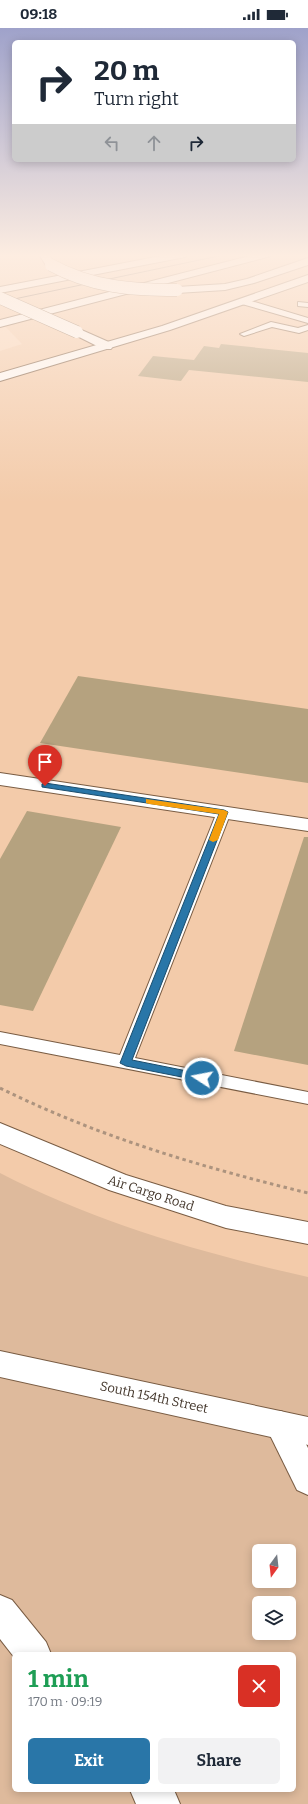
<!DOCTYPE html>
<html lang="en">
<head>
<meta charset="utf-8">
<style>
  :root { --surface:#fff; --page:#f2f2f3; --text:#1f2937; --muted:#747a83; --accent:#2976a8 }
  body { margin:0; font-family:Bitter,serif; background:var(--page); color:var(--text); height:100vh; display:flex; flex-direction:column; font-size:15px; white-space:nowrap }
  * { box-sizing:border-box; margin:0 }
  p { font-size:13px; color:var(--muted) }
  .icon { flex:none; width:22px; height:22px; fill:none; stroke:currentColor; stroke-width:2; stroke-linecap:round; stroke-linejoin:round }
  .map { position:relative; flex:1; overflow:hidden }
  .panel { position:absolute; left:12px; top:1624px; width:284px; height:140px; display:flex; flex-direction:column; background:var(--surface); border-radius:6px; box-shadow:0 2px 10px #0003 }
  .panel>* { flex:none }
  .hud { position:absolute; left:12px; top:12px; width:284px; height:122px; border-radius:6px; box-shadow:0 2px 10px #0003; background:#fff; color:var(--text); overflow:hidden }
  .needle { width:26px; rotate:195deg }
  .tools { position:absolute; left:252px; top:1516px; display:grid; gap:8px }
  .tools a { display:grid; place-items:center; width:44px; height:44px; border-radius:6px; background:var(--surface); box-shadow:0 2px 10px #0003; font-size:20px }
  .pin { position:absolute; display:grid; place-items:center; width:34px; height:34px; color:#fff; margin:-41px -17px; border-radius:50% 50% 50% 0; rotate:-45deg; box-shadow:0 0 4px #0007 }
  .pin .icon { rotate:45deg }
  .me { position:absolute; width:44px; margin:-22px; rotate:281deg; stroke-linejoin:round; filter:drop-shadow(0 0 3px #0008) }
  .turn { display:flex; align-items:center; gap:14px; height:84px; padding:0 16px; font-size:18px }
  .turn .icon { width:52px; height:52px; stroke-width:2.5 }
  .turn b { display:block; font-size:28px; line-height:34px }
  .lanes { display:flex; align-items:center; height:38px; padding:0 16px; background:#0003; justify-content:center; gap:20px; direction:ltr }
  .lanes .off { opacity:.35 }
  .round { display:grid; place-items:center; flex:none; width:42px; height:42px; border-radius:6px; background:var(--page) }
  .overview { display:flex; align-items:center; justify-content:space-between; height:68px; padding:0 16px }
  h1 { font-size:24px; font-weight:700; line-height:30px; color:#1e9e55 }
  .button { display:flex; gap:8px; margin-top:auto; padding:8px 16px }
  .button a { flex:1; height:46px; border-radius:6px; background:var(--accent); color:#fff; font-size:16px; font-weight:700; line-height:46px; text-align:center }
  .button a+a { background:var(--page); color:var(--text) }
  .status { display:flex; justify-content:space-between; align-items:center; height:28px; padding:0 20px; background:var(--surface); direction:ltr }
  .status svg { height:11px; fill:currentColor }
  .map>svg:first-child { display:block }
  .built { fill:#f3cbaa }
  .green { fill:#deba9c; fill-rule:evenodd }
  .building { fill:#b5a27f }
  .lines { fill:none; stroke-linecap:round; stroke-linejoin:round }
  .service-casing { stroke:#795c43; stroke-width:2 }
  .minor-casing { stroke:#795c43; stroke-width:2 }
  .tertiary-casing { stroke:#795c43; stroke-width:2 }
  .secondary-casing { stroke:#795c43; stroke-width:2 }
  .primary-casing { stroke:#795c43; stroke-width:2 }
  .motorway-casing { stroke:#795c43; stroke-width:2 }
  .path { stroke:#ac937e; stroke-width:3; stroke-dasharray:3.5 3.5; stroke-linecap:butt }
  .service { fill:#fff; fill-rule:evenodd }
  .minor { fill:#fff; fill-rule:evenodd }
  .tertiary { fill:#fff; fill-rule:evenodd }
  .secondary { fill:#fff; fill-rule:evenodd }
  .primary { fill:#fff; fill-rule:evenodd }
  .motorway { fill:#fff; fill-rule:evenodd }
  .tram { stroke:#746152; stroke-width:1 }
  .secondary-bridge-casing { stroke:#795c43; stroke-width:13; stroke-linecap:butt }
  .motorway-bridge-casing { stroke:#795c43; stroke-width:13; stroke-linecap:butt }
  .secondary-bridge { stroke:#fff; stroke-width:12 }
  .motorway-bridge { stroke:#fff; stroke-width:12 }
  .route { fill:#2976a8; stroke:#1b4d6d }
  .slow { fill:#f59e0b }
  .labels { text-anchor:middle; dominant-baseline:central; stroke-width:3; stroke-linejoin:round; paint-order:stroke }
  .near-street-label { font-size:13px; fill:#43362b; stroke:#fff }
</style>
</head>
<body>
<div class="status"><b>09:18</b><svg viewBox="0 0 49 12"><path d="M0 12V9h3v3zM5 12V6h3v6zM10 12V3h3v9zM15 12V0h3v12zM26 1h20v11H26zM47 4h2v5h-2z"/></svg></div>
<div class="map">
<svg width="308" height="1776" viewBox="0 0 308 1776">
  <rect width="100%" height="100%" fill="#fad8bc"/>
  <path class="built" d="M0,226H308V1327L0,1204V323L22,316L0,293Z"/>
  <path class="green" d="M0,1145C97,1195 202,1225 308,1249V1776H0ZM259,1523H289V1553H259ZM259,1575H289V1605H259ZM14,1626H294V1762H14Z"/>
  <g class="building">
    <path d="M221,316L308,325V354L189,342L181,353L138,348L153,328L194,332L204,318L219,320Z"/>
    <path d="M78,648L308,681V755L40,715Z"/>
    <path d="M27,783L121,799L33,983L0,977V831Z"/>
    <path d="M304,809H308V1037L234,1023Z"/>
  </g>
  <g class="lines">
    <defs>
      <g id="service">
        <path d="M242,272H248L308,290V295L242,276Z"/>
        <path d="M298,274L308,275V279L298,278Z"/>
        <path d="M271,294L298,300L308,297V302L299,305L272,299L244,308L240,306Z"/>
        <path d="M224,780L229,781L231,784L135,1030L308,1064V1076L0,1016V1004L120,1027L217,784L219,781Z"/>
      </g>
      <path id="minor" d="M0,745L308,791V803L0,757Z"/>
      <g id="tertiary">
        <path d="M308,247V254L170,302L0,353V345L162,298Z"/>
        <path d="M0,1095L126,1147L226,1178L308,1194V1216L226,1200L109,1162L0,1116Z"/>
        <path d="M280,1383L308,1389V1417L269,1407L265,1397L269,1387Z"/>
      </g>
      <path id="secondary" d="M77,300L111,315L113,318L111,321H103L73,306L71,304Z"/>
      <path id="primary" d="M0,1323L280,1383L291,1387L295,1397L291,1407L280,1411L0,1349Z"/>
      <g id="motorway">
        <path d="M41,226H51L50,228L56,237L55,239H47L40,228Z"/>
        <path d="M171,226H190L185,229L0,265V259Z"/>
        <path d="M257,226H272L271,228L0,299V292Z"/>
        <path d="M308,230V237L254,255L225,262L177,265L171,262L177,259L225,256L247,251Z"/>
        <path d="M280,1383L291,1387L308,1420V1467L297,1462L265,1397L269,1387Z"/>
        <path d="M0,1567L12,1572L46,1614L51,1626H14V1629L0,1611Z"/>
        <path d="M130,1762H174L180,1776H136Z"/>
      </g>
    </defs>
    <use href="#service" class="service-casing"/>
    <use href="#minor" class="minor-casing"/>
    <use href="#tertiary" class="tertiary-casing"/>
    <use href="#secondary" class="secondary-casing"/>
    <use href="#primary" class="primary-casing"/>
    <use href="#motorway" class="motorway-casing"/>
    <path class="path" d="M0,1060C99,1109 201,1139 308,1165"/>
    <use href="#service" class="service"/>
    <use href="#minor" class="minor"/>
    <use href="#tertiary" class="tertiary"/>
    <use href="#secondary" class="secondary"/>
    <use href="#primary" class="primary"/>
    <use href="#motorway" class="motorway"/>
    <path class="tram" d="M0,274L228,226"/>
    <defs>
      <path id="secondary-bridge" d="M0,270L77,304"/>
      <path id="motorway-bridge" d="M51,237C91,259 132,262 177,262"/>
    </defs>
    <use href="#secondary-bridge" class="secondary-bridge-casing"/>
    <use href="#motorway-bridge" class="motorway-bridge-casing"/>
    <use href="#secondary-bridge" class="secondary-bridge"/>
    <use href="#motorway-bridge" class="motorway-bridge"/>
  </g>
  <linearGradient id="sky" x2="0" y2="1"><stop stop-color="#9fa2ca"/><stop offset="0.48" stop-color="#fdede1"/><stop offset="1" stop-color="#fdede1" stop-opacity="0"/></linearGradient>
  <rect width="308" height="474" fill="url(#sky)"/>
  <path class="route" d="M45,755L224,782L228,784L132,1032L202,1046L207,1050L205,1052L202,1053L126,1038L120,1035L219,786L42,759V756Z"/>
  <path class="slow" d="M146,771L224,782L228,784L218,812L213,814L209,812L219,786L149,776L146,775Z"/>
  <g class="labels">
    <g class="near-street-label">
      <text transform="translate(151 1165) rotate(18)">Air Cargo Road</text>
      <text transform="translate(154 1369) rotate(12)">South 154th Street</text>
    </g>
  </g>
</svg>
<div class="tools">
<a><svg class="needle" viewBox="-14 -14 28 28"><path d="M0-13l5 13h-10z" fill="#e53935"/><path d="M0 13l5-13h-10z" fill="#747a83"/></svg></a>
<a><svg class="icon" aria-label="layers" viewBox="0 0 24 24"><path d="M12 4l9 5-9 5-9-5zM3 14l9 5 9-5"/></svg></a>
</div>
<div class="pin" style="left:45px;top:758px;background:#d93025"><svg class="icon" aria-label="arrive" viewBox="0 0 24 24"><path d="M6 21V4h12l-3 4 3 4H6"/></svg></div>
<svg class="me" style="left:202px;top:1050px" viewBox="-20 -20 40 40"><circle r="17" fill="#2976a8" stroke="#fff" stroke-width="3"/><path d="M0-11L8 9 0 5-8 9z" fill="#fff"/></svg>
<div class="hud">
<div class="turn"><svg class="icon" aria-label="right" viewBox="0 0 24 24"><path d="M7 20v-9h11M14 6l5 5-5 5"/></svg><div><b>20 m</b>Turn right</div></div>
<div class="lanes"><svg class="icon off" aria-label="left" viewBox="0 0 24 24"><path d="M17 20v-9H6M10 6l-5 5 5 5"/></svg><svg class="icon off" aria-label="ahead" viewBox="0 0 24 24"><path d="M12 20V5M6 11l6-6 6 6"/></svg><svg class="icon" aria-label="right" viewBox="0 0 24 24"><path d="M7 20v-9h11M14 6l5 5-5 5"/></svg></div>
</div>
<section class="panel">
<div class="overview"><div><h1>1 min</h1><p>170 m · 09:19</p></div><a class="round" style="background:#d93025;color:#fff"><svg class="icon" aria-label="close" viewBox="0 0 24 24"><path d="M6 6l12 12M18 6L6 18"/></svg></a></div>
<div class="button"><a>Exit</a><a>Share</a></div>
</section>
</div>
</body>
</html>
